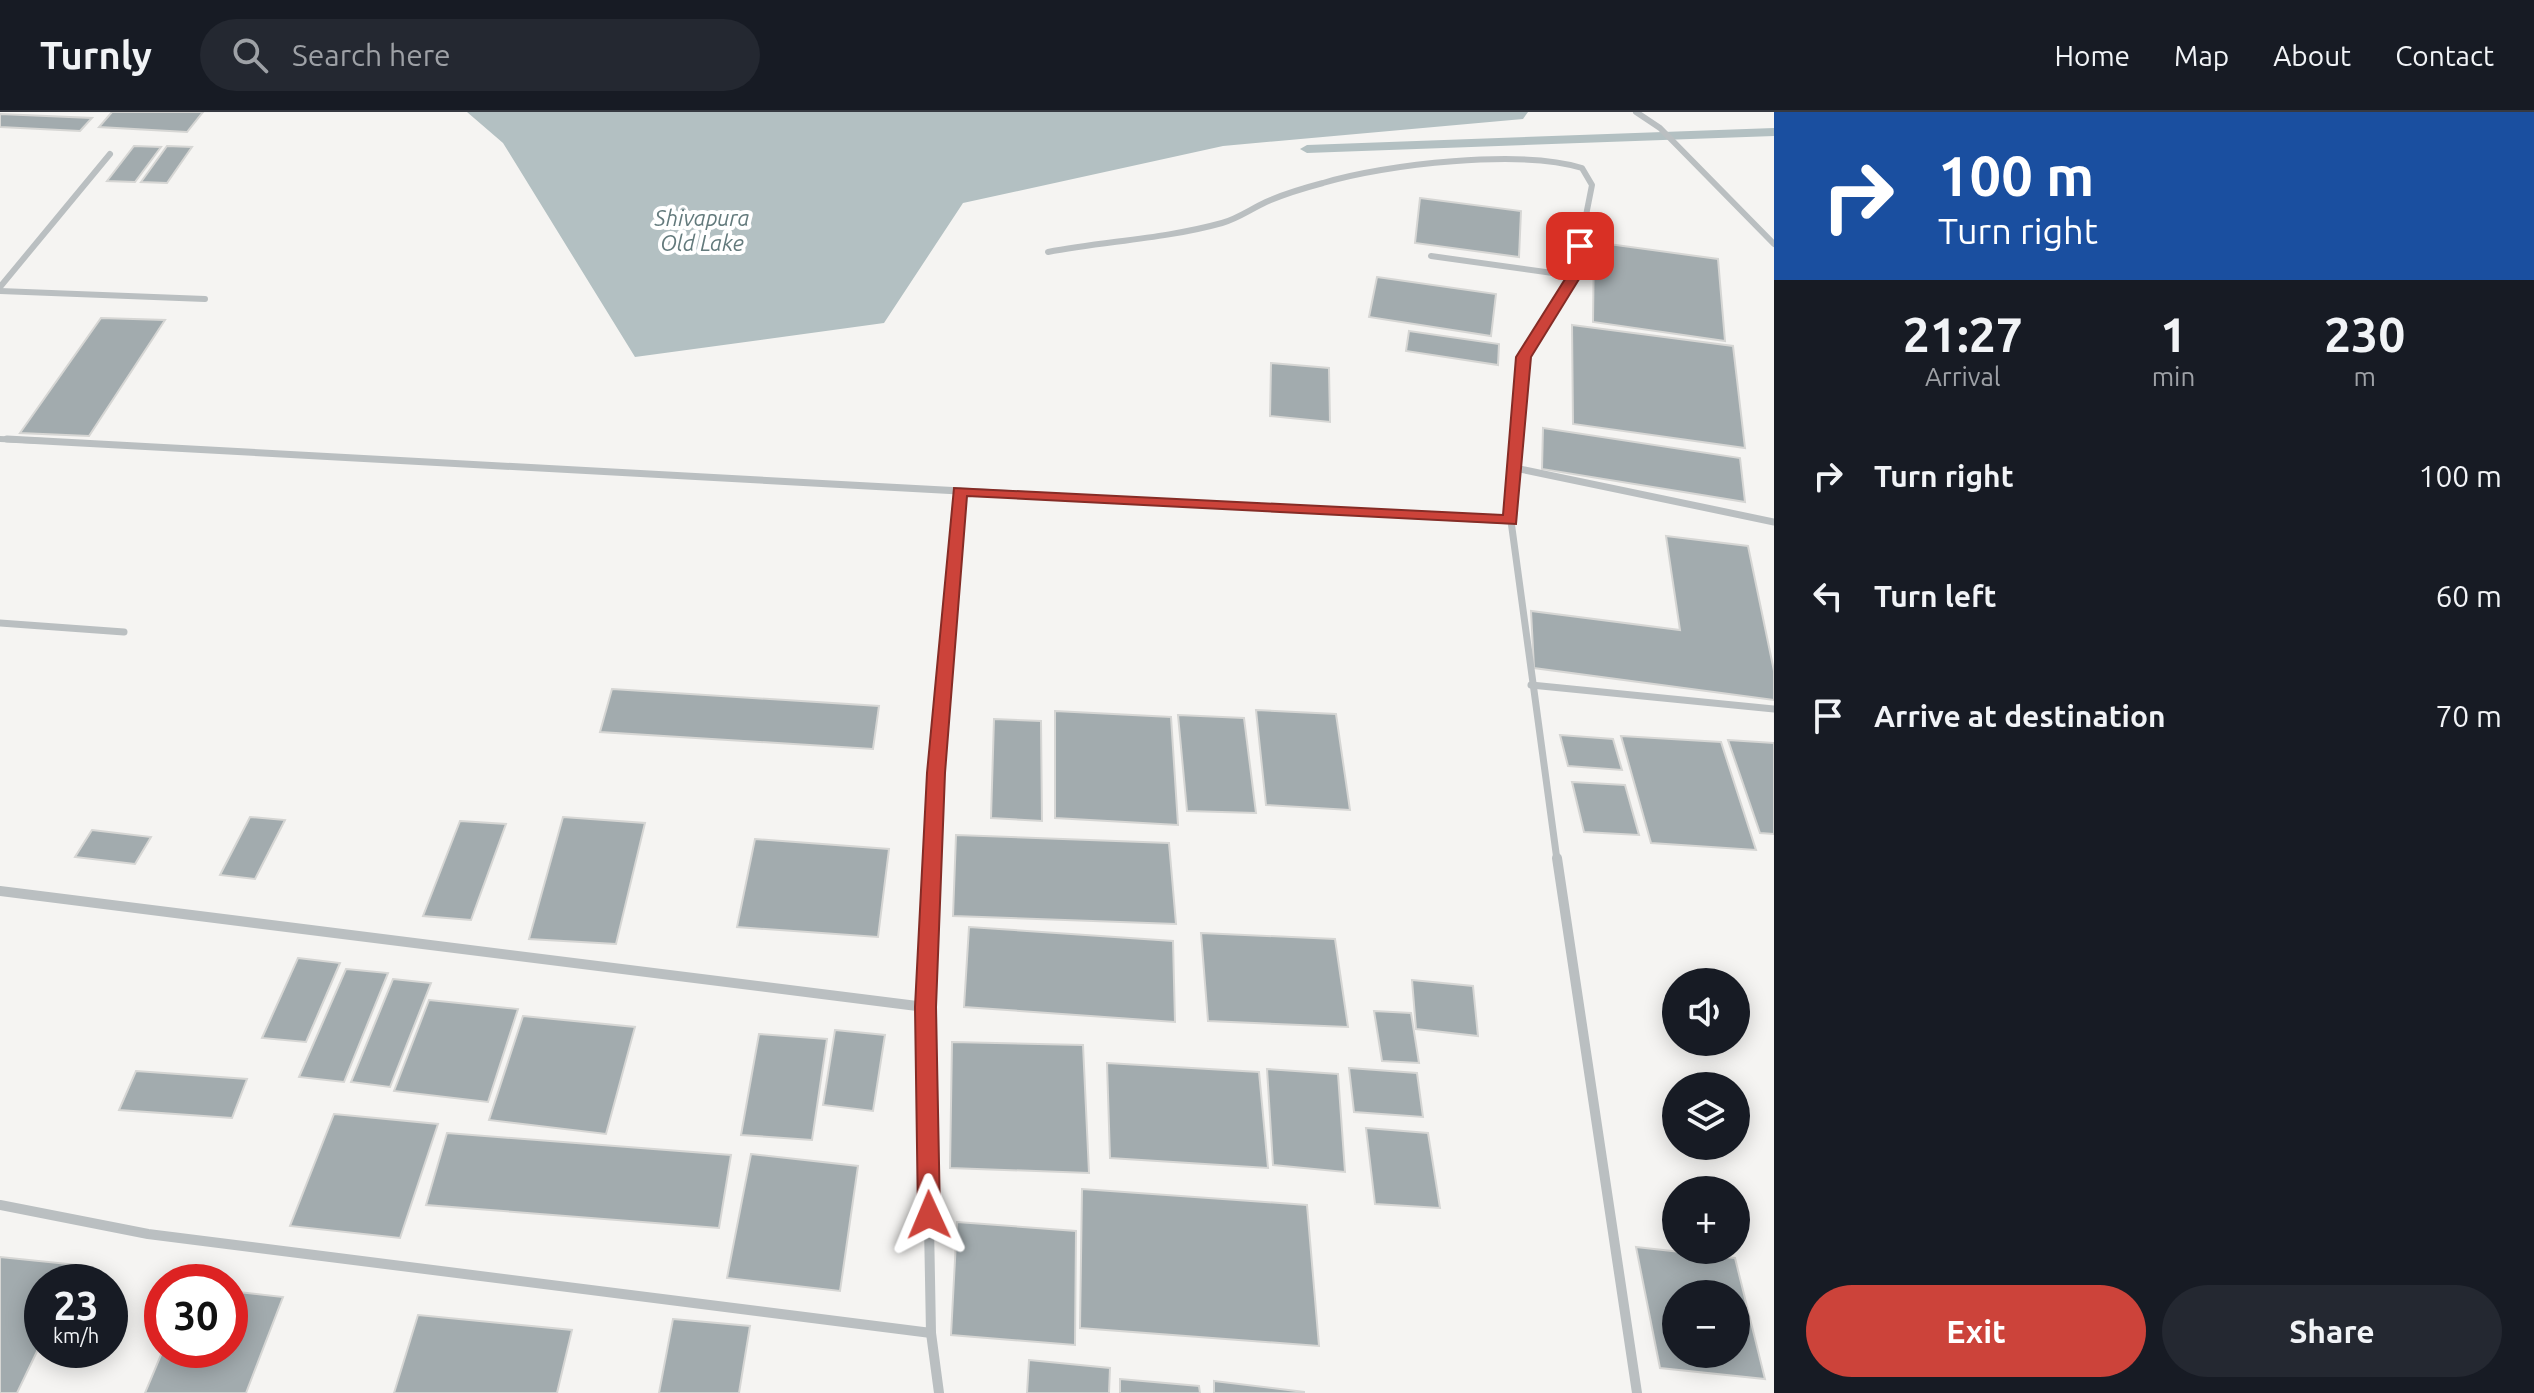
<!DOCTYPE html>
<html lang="en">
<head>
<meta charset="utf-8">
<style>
  :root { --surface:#171b24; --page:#242831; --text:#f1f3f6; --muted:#9ea1a6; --line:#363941; --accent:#cc433a }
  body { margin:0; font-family:Ubuntu,sans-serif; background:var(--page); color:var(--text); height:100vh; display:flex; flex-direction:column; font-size:30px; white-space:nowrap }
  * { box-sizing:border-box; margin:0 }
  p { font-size:26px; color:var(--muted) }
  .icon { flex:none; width:44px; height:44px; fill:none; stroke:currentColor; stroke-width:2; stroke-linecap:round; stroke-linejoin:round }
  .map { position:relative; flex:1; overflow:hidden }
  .panel { display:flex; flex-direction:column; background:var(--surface); width:760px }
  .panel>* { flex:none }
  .banner { background:#1a4fa0; color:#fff; overflow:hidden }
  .controls { position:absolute; left:1662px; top:856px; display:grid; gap:16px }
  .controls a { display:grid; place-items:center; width:88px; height:88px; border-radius:50%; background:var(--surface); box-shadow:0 4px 20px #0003; font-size:40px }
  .speed { position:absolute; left:24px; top:1152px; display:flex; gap:16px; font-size:40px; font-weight:700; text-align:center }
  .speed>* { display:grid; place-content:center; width:104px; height:104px; border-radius:50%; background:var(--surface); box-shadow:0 4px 20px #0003; line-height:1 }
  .speed small { font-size:20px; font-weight:400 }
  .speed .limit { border:12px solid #d22; background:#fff; color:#111 }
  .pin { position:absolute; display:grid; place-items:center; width:68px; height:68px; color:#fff; margin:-34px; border-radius:16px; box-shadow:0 4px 12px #0006 }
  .me { position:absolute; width:88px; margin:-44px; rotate:359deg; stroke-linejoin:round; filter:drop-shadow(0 0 6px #0008) }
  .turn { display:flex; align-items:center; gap:28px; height:168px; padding:0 32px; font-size:36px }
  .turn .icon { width:104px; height:104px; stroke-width:2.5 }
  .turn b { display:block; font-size:56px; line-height:68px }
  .eta { display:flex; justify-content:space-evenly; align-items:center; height:136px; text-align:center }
  .eta b { font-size:48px; font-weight:700; line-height:56px }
  .primary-button { display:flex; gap:16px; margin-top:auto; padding:16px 32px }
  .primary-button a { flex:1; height:92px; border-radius:48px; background:var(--accent); color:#fff; font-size:32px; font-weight:700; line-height:92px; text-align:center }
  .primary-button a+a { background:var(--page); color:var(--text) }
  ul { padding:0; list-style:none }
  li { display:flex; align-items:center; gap:24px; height:120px; padding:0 32px }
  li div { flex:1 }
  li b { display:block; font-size:30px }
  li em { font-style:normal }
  header { display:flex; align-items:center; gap:48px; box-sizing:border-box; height:112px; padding:0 40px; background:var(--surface); border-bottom:2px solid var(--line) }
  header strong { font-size:38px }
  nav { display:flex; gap:44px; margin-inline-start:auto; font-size:28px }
  .search { width:560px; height:72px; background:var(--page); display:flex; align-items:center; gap:20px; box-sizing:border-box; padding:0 28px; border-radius:44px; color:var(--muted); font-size:30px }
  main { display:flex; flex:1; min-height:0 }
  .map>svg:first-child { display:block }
  .water { fill:#b3c0c2 }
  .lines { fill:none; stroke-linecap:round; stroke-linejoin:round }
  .stream { fill:#b3c0c2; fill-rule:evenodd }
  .building { fill:#a2abae; stroke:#d6d6d4; stroke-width:2; fill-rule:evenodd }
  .minor-far2 { stroke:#babfc1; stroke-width:6 }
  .minor-far1 { stroke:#babfc1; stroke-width:7 }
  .minor { stroke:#babfc1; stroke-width:10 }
  .route { fill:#cc433a; stroke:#852c26; stroke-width:2 }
  .labels { text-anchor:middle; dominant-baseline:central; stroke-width:8; stroke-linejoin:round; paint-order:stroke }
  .far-water-label { font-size:22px; font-style:italic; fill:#637a7c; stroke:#fff }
</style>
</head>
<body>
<header>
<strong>Turnly</strong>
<div class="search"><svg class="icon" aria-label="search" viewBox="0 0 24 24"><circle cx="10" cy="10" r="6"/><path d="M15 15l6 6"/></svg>Search here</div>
<nav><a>Home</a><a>Map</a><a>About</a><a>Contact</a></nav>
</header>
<main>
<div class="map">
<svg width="1774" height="1281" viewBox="0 0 1774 1281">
  <rect width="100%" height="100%" fill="#f5f4f2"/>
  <path class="water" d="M467,0H1528L1523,7L1223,34L963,91L884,211L635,245L503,31Z"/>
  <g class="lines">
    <path class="stream" d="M1774,16V24L1307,41L1300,37L1307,33Z"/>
  </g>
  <g class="building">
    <path d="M112,0H203L187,20L99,15Z"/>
    <path d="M0,2L92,6L80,19L0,15Z"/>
    <path d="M134,34L161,35L135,70L107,69Z"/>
    <path d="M167,34L192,35L167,71L141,70Z"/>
    <path d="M1420,86L1521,99L1519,145L1415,131Z"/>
    <path d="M1594,130L1718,147L1725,229L1593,210Z"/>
    <path d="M1377,165L1496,182L1491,224L1369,205Z"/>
    <path d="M101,206L165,208L89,324L20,321Z"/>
    <path d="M1572,213L1733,234L1745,336L1573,312Z"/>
    <path d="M1409,219L1499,232L1498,253L1406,239Z"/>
    <path d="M1271,251L1329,256L1330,310L1270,304Z"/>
    <path d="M1543,316L1740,346L1745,390L1542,357Z"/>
    <path d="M1666,424L1748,434L1774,559V588L1534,556L1531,499L1680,518Z"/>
    <path d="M612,577L879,594L873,637L600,620Z"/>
    <path d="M1256,598L1336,602L1350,698L1266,693Z"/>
    <path d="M1055,599L1171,605L1178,713L1055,706Z"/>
    <path d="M1178,603L1244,606L1256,701L1187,699Z"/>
    <path d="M994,607L1041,609L1042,709L991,706Z"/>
    <path d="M1560,623L1613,627L1622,658L1568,654Z"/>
    <path d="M1621,624L1721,630L1756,738L1651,731Z"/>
    <path d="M1728,628L1774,631V722L1760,721Z"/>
    <path d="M1572,670L1625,673L1639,723L1584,720Z"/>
    <path d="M250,705L285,708L255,767L220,763Z"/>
    <path d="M563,705L645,711L616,832L529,827Z"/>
    <path d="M460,709L506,712L471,808L423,804Z"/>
    <path d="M92,718L151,725L135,752L75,745Z"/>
    <path d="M956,723L1169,731L1176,812L953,804Z"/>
    <path d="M755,727L889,737L878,825L737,815Z"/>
    <path d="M969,815L1173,829L1175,910L964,895Z"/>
    <path d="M1201,821L1335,827L1348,915L1208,909Z"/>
    <path d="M298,846L340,851L306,930L262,926Z"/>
    <path d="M346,857L388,861L344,970L299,965Z"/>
    <path d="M393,867L431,871L390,975L351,970Z"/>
    <path d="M1412,868L1473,874L1478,924L1416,917Z"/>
    <path d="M429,888L518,897L488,990L394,979Z"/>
    <path d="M1374,899L1411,901L1419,951L1382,949Z"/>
    <path d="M523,904L635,915L606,1022L489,1008Z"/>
    <path d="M835,918L885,923L873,999L823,993Z"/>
    <path d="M759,922L827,927L812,1028L741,1023Z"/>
    <path d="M952,930L1083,933L1089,1061L950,1056Z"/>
    <path d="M1107,951L1259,960L1268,1056L1110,1046Z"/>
    <path d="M1349,956L1417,961L1423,1005L1354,1000Z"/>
    <path d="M1267,957L1338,962L1345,1060L1273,1053Z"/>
    <path d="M136,959L247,967L232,1006L119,998Z"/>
    <path d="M334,1002L438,1012L400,1126L290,1114Z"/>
    <path d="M1366,1016L1428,1021L1440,1096L1375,1092Z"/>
    <path d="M447,1021L731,1043L719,1116L426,1093Z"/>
    <path d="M751,1042L858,1054L840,1179L727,1166Z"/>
    <path d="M1082,1077L1307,1093L1319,1234L1080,1216Z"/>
    <path d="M957,1110L1076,1119L1075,1233L951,1223Z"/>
    <path d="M1636,1135L1735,1146L1765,1267L1660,1256ZM1676,1182H1736V1242H1676Z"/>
    <path d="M0,1145L78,1153L70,1170H42V1229L17,1281H0Z"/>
    <path d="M230,1179L283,1185L246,1281H145L163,1238H230Z"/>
    <path d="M418,1203L572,1218L557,1281H394Z"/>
    <path d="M673,1207L750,1214L739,1281H659Z"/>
    <path d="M1029,1248L1110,1256L1109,1281H1027Z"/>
    <path d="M1120,1267L1199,1274L1200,1281H1120Z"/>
    <path d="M1214,1269L1304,1280V1281H1214Z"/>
  </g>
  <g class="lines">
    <g class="minor-far2">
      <path d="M1636,0L1660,16L1774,132"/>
      <path d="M1048,140C1106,129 1164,127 1222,111C1237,107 1251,97 1266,90C1284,82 1304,76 1323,71C1385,52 1521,37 1582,56L1592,73L1574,164L1524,245L1517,329"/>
      <path d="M1431,144L1574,164"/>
      <path d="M0,175L110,42"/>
      <path d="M0,179L205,187"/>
      <path d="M0,327L44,329"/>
    </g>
    <g class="minor-far1">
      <path d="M7,327L1511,409"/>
      <path d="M1517,327L1511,409L1557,748"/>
      <path d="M1515,356L1774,410"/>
      <path d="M0,511L124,520"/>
      <path d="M1531,573L1774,597"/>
      <path d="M932,748L960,379"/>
    </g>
    <g class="minor">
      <path d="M1557,746L1637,1281"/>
      <path d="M0,779L925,895L932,746"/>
      <path d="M0,1093L148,1122L931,1221L925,895"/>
      <path d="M931,1221L939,1281"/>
    </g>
  </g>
  <path class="route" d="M1580,130L1587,134L1581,164L1531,245L1516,412L967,384L945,661L936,895L940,1103L937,1110L929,1113L921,1110L918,1103L915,895L927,661L954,376L1503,403L1516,245L1567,164L1574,134Z"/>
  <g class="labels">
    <g class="far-water-label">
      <text x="702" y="105">Shivapura<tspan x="702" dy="25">Old Lake</tspan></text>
    </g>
  </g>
</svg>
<div class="controls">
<a><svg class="icon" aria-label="sound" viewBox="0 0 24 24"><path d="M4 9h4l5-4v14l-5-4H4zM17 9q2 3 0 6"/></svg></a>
<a><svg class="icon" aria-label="layers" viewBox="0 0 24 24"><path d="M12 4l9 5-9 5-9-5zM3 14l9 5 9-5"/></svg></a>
<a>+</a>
<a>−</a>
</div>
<div class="speed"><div>23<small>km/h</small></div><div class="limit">30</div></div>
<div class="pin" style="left:1580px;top:134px;background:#d93025"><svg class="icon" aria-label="arrive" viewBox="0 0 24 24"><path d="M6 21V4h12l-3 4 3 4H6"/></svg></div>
<svg class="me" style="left:929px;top:1103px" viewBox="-20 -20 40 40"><path d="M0-17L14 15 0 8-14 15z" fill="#cc433a" stroke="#fff" stroke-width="4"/></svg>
</div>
<section class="panel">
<div class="banner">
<div class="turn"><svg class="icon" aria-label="right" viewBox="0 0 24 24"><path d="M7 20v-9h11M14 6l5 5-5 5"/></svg><div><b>100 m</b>Turn right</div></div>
</div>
<div class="eta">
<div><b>21:27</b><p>Arrival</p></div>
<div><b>1</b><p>min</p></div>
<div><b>230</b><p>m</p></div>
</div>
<ul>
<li><svg class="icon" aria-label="right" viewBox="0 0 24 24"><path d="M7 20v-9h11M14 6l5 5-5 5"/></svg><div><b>Turn right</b></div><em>100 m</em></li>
<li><svg class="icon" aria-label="left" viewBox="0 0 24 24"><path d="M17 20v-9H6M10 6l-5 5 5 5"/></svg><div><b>Turn left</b></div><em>60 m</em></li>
<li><svg class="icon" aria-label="arrive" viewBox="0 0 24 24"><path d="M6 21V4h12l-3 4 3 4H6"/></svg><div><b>Arrive at destination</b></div><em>70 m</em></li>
</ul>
<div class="primary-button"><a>Exit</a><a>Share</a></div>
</section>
</main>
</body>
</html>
